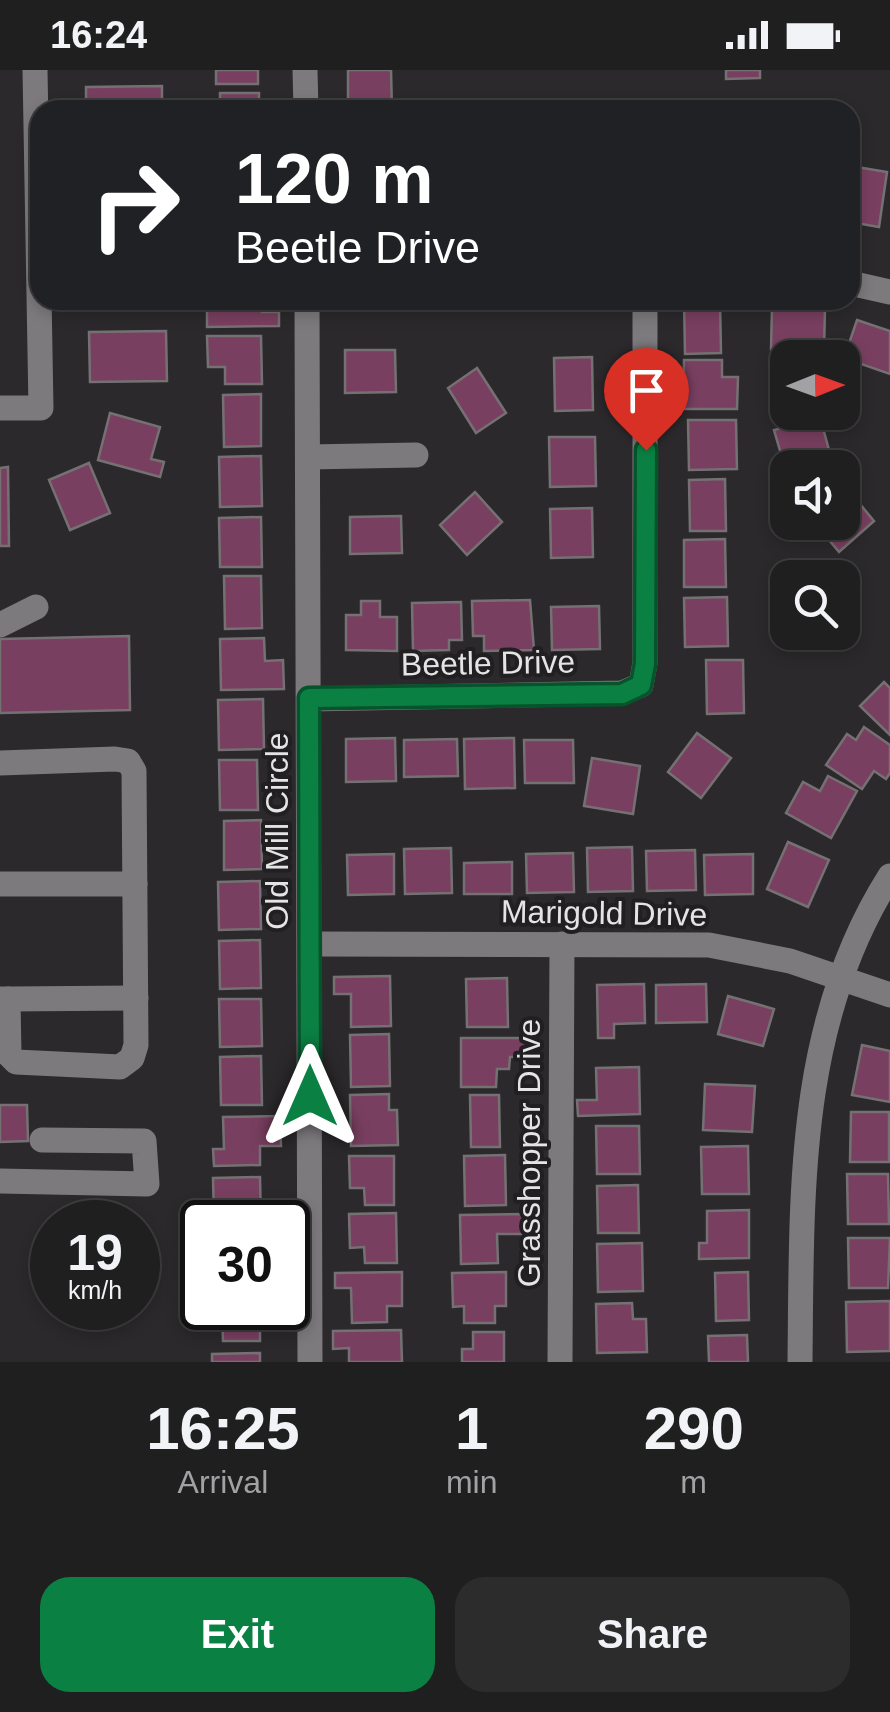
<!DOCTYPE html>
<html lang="en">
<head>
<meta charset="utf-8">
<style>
  :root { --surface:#201f20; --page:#2d2c2d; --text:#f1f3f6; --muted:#a2a2a5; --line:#3d3d3e; --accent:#0b8043 }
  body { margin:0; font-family:Arial,sans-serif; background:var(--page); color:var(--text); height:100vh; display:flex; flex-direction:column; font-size:38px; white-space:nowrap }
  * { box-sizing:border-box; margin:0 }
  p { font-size:32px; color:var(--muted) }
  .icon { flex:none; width:55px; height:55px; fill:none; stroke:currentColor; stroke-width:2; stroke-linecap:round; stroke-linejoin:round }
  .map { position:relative; height:1292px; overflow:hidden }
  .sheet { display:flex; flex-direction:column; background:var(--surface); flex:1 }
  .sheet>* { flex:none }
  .guide { position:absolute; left:30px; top:30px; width:830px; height:210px; border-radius:30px; box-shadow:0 5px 15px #0003,0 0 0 2px var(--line); background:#202124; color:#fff; overflow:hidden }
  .needle { width:65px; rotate:89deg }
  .tools { position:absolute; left:770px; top:270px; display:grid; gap:20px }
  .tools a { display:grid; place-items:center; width:90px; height:90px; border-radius:20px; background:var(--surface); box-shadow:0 5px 15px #0003,0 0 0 2px var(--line); font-size:50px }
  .speed { position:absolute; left:30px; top:1130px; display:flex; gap:20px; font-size:50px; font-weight:700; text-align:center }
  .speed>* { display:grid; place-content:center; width:130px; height:130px; border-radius:50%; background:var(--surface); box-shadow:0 5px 15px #0003,0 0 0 2px var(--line); line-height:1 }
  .speed small { font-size:25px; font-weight:400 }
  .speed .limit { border:5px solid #111; border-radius:15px; background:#fff; color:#111 }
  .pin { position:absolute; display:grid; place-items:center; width:85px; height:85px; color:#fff; margin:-102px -42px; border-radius:50% 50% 50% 0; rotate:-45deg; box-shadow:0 0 10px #0007 }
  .pin .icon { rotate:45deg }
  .me { position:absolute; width:110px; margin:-55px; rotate:0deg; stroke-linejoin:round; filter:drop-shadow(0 0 8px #0008) }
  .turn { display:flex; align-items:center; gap:35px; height:210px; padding:0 40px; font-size:45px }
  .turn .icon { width:130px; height:130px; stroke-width:2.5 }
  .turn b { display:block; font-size:70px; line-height:85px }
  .eta { display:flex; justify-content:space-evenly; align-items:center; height:170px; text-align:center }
  .eta b { font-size:60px; font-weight:700; line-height:70px }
  .action { display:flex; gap:20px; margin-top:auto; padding:20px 40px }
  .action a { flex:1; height:115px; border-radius:30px; background:var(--accent); color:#fff; font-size:40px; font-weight:700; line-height:115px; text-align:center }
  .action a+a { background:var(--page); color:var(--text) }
  .status { display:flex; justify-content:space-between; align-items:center; height:70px; padding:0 50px; background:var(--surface); direction:ltr }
  .status svg { height:28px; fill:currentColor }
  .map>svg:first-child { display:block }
  .building { fill:#793f60; stroke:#757173; stroke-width:2.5 }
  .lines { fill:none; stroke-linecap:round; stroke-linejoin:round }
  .minor { stroke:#7d7a7d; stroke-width:25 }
  .route-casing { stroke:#07532c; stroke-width:25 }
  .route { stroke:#0b8043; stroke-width:18 }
  .labels { text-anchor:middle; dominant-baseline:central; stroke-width:8; stroke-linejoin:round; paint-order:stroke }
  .street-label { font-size:32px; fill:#e5e4e5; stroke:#211f21 }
</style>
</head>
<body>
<div class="status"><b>16:24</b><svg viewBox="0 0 49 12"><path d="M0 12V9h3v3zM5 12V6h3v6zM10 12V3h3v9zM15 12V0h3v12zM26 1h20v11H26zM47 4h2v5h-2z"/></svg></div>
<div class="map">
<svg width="890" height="1292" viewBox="0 0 890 1292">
  <rect width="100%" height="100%" fill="#2b292b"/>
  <g class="building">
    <rect x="216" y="0" width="42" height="14"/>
    <path d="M348,0H391L392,40H348Z"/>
    <path d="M726,0H760V8L726,9Z"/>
    <path d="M162,16V40H86V17Z"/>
    <rect x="220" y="23" width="39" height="17"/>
    <path d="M857,97L887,102L879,157L850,152V110L855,111Z"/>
    <path d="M207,230H261L262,242H279V256L207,257Z"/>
    <path d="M412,230H461V236L412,237Z"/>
    <path d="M482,230H532V236L482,237Z"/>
    <path d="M549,230H597V236L549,237Z"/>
    <path d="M684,230H720L721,283L685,284Z"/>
    <path d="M772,237L825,239L824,280L771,279Z"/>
    <path d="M857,250L890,261V304L844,288Z"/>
    <path d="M166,261L167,311L90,312L89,262Z"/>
    <path d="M207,266H261L262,314H225V297H208Z"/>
    <path d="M345,280H395L396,322L345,323Z"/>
    <path d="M592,287L593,340L555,341L554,288Z"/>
    <path d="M684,290H722V307H738L737,339H683Z"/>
    <path d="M477,298L506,343L476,363L448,318Z"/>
    <path d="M261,324V376L224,377L223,325Z"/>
    <path d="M110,343L160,357L151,389L164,392L160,407L98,390Z"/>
    <path d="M820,347L829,380L814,384L819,398H788V408L774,360Z"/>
    <path d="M688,350H736L737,399L689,400Z"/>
    <path d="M549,367H595L596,416L550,417Z"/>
    <path d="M261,386L262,436L220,437L219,387Z"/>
    <path d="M89,393L110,443L70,460L49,410Z"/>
    <path d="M8,397L9,476H0V398Z"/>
    <path d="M725,409L726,461H690L689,410Z"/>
    <path d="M475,422L502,452L467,485L440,455Z"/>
    <path d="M850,422L874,451L839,482L814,452H842V428Z"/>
    <path d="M592,438L593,487L551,488L550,439Z"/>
    <path d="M401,446L402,483L350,484V447Z"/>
    <path d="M261,447L262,497H220L219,448Z"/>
    <path d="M725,469L726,517H684V470Z"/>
    <path d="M224,506H261L262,558L225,559Z"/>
    <path d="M727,527L728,576L685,577L684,528Z"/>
    <path d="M530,530L534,580L484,581V566H473L472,531Z"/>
    <path d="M361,531H380V547H397V581L346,580V545H361Z"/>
    <path d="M461,532L462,570H449V580L413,581L412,533Z"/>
    <path d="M599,536L600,579L552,580L551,537Z"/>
    <path d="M129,566L130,640L0,643V569Z"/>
    <path d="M264,568L265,591L283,590L284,619L221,620L220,569Z"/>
    <path d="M706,590H743L744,643L707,644Z"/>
    <path d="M884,612L890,618V665L860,636Z"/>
    <path d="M263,629L264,679L219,680L218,630Z"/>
    <path d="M864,657L890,675V703L886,709L874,701L862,719L826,695L847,664L856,670Z"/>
    <path d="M697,663L731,688L701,728L668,702Z"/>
    <path d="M395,668L396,711L346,712V669Z"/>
    <path d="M514,668L515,718L465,719L464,669Z"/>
    <path d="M457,669L458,706L404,707V670Z"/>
    <path d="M524,670H573L574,713H525Z"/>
    <path d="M592,688L640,696L633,744L584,736Z"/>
    <path d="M219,690H257L258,740H220Z"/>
    <path d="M828,706L857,721L831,768L786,743L803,712L820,721Z"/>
    <path d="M261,750L262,799L224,800V751Z"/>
    <path d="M788,772L829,790L808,837L767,819Z"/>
    <path d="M632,777L633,821L588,822L587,778Z"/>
    <path d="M451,778L452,823L405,824L404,779Z"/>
    <path d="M695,780L696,820L647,821L646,781Z"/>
    <path d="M573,783L574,822L527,823L526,784Z"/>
    <path d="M394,784V824L348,825L347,785Z"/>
    <path d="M753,784V824L705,825L704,785Z"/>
    <path d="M512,792V824H464V793Z"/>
    <path d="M260,811L261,859L219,860L218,812Z"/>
    <path d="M260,870L261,918L220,919L219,871Z"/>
    <path d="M390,906L391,956L351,957V924H334V907Z"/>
    <path d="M507,908L508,957H467L466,909Z"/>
    <path d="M644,914L645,953L614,954V968H598L597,915Z"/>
    <path d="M706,914L707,952L656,953V915Z"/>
    <path d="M728,926L774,939L763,976L718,964Z"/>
    <path d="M219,929H261L262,976L220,977Z"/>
    <path d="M389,964L390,1016L351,1017L350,965Z"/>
    <path d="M461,968H528L527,987H510L509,999H497L496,1017H461Z"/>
    <path d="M862,975L890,981V1032L852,1025Z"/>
    <path d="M261,986L262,1035H221L220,987Z"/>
    <path d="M639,997L640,1044L578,1046L577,1030H597L596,998Z"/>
    <path d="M705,1014L755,1016L752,1062L703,1060Z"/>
    <path d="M389,1024V1040H397L398,1075L351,1076L350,1025Z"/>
    <path d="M470,1025H499L500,1077H471Z"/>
    <path d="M0,1035H27L28,1071L0,1072Z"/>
    <path d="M851,1042H889V1092H850Z"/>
    <path d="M280,1046L281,1076H260V1095L214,1096L213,1079H224L223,1047Z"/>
    <path d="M596,1056H639L640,1104H597Z"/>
    <path d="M748,1076L749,1124H702L701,1077Z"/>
    <path d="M505,1085L506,1135L465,1136L464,1086Z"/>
    <path d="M349,1086H394V1135H365L364,1118H350Z"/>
    <path d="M847,1104H888L889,1154H848Z"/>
    <path d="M260,1107L261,1152H214L213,1108Z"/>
    <path d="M638,1115L639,1163H598L597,1116Z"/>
    <path d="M749,1140V1188L699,1189V1173H707V1141Z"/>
    <path d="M396,1143L397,1193H365L364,1177L350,1178L349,1144Z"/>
    <path d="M529,1144V1164H497L498,1193L461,1194L460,1145Z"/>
    <path d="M848,1168H890L888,1218H849Z"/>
    <path d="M642,1173L643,1221L598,1222L597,1174Z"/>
    <path d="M402,1202V1236H387V1252L352,1253L351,1218H335V1203Z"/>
    <path d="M506,1202V1236H495V1253H464V1236L453,1237L452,1203Z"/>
    <path d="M748,1202L749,1250L716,1251L715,1203Z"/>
    <path d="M890,1231V1281L847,1282L846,1232Z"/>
    <path d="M632,1233L633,1249H646L647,1282L597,1283L596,1234Z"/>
    <path d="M222,1238H260V1271H223Z"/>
    <path d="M401,1260L402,1292H349V1278L333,1279V1261Z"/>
    <path d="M473,1262H504V1292H462V1279H473Z"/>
    <path d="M747,1265L748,1292H709L708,1266Z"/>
    <path d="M260,1283V1292H212V1284Z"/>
  </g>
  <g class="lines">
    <g class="minor">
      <path d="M305,0L306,40"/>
      <path d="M850,213L890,222"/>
      <path d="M307,230L310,1292"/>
      <path d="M0,338H41L35,0"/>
      <path d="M308,387L416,385"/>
      <path d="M0,555L36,537"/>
      <path d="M309,629L622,623L641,615L645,593V230"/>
      <path d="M0,693L115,689L128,691L134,701L136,975L132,988L120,997L16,992L9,985L8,929H0"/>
      <path d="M0,814H135"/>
      <path d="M310,874L709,875L790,891L890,925"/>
      <path d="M8,929L136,928"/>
      <path d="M0,1111L147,1114L144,1071L42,1070"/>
      <path d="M560,1292L562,874"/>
      <path d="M800,1292C802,1123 796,954 890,806"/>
    </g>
  </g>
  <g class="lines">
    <defs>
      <path id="route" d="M310,1026L309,628L622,624L641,615L645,594L646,380"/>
    </defs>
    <use href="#route" class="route-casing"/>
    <use href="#route" class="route"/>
  </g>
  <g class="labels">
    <g class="street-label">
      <text transform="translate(488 593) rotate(-1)">Beetle Drive</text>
      <text transform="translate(277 761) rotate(-90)">Old Mill Circle</text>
      <text transform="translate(604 843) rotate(1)">Marigold Drive</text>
      <text transform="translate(529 1083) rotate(-90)">Grasshopper Drive</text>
    </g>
  </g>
</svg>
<div class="tools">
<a><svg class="needle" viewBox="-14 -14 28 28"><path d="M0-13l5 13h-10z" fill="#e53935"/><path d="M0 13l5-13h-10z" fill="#a2a2a5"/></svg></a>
<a><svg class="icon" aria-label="sound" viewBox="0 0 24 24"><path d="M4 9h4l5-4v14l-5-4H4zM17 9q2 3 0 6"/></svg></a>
<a><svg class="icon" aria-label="search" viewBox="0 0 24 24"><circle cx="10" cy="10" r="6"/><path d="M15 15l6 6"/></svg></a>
</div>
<div class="speed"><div>19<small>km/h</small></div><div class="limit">30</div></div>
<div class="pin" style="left:646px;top:380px;background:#d93025"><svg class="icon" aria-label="arrive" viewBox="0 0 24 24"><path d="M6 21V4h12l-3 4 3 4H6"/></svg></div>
<svg class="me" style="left:310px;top:1026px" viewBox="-20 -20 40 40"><path d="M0-17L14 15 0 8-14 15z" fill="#0b8043" stroke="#fff" stroke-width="4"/></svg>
<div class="guide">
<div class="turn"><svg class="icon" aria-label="right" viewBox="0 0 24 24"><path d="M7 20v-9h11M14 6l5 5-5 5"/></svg><div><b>120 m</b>Beetle Drive</div></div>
</div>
</div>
<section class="sheet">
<div class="eta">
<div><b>16:25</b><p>Arrival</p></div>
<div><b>1</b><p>min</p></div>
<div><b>290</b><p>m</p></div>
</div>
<div class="action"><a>Exit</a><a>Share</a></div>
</section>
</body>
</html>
